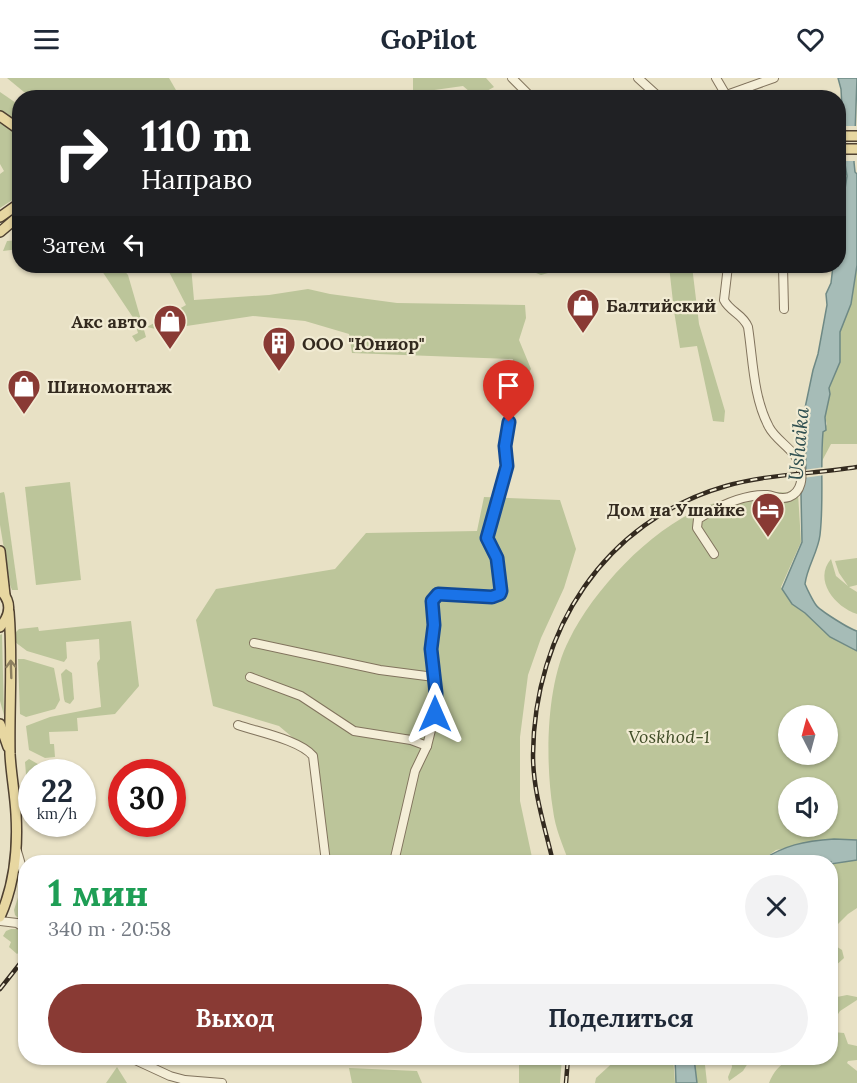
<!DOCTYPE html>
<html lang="ru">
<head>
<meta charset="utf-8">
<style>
  :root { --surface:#fff; --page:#f2f2f3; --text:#1f2937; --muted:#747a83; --accent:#893a34 }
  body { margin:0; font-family:Lora,serif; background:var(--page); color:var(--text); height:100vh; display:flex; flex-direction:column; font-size:22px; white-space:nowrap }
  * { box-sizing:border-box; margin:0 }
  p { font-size:20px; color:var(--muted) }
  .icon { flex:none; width:33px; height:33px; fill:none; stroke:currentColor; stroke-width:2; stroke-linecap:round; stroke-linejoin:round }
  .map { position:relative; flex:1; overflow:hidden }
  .drawer { position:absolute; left:18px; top:777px; width:820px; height:210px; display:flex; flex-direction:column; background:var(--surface); border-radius:24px; box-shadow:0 2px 4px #0004 }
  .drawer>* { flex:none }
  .hud { position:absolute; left:12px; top:12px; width:834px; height:183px; border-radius:24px; box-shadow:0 2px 4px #0004; background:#202124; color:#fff; overflow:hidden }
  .needle { width:39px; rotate:354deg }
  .fabs { position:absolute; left:778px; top:627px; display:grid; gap:12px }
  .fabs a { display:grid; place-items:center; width:60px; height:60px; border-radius:50%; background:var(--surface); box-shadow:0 2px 4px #0004; font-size:30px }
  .speed { position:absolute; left:18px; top:681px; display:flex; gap:12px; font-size:30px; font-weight:700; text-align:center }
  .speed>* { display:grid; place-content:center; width:78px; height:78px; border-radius:50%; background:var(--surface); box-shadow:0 2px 4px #0004; line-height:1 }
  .speed small { font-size:15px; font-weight:400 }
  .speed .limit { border:9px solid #d22; background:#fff; color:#111 }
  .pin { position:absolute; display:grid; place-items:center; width:51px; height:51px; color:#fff; margin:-62px -26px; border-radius:50% 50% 50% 0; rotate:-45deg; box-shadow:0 0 6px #0007 }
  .pin .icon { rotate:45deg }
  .me { position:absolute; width:66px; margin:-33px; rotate:0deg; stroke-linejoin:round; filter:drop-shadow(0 0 4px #0008) }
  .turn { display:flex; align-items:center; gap:21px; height:126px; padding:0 30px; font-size:27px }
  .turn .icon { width:78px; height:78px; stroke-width:2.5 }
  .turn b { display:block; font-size:42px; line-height:51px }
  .then { display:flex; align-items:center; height:57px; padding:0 30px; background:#0003; gap:12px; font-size:22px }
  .round { display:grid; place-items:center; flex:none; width:63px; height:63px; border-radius:32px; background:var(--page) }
  .head { display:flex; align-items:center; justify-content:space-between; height:102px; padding:0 30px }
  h1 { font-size:36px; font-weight:700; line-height:45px; color:#1e9e55 }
  .cta { display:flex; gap:12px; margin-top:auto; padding:12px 30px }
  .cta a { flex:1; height:69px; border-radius:36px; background:var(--accent); color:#fff; font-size:24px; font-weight:700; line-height:69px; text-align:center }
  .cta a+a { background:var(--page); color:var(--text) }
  header { display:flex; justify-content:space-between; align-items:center; height:78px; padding:0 30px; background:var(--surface); font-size:27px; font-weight:700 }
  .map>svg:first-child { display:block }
  .green { fill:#bcc59a; fill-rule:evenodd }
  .water { fill:#a6bcb7; stroke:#6e8985; stroke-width:1.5 }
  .pier { fill:#e8e1c5 }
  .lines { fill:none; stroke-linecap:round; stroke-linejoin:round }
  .minor-casing { stroke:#81735d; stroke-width:10 }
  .major-casing { stroke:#4f4131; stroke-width:12 }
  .minor { stroke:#f4eed7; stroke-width:8 }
  .major { stroke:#e7d7a1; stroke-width:9 }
  .rail-casing { stroke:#332a1f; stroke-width:4.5 }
  .rail { stroke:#f1ebd3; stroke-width:2; stroke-dasharray:7; stroke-linecap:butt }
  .oneway { stroke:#8d8060 }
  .route-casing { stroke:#114b97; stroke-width:15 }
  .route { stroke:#1a73e8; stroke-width:10 }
  .labels { text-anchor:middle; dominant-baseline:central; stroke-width:4.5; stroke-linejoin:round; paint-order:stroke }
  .poi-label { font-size:18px; font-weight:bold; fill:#332a1f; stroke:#f1ebd3; text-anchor:start }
  .park-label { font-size:18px; font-style:italic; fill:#414d28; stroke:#f1ebd3 }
  .water-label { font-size:20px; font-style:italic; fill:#305051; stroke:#f1ebd3 }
</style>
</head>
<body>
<header><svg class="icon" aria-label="menu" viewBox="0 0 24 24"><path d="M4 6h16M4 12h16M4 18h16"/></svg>GoPilot<svg class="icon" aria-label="heart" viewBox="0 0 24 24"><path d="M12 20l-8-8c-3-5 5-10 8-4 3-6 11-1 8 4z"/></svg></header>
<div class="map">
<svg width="857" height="1005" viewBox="0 0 857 1005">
  <rect width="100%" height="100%" fill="#e8e1c5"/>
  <g class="green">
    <path d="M7,0H169L180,19H30Z"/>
    <path d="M413,0H486L494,9L476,19L463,8L413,15Z"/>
    <path d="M0,14L19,27V49L0,34Z"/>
    <path d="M0,43L19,57L20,117L0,130V96L4,93L0,86Z"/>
    <path d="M19,162V171L3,173L7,163Z"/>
    <path d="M857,187V366H831L822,383L823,354L827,346L825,339L830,316L829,310L840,284V254L851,226Z"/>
    <path d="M93,188H120L128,197L146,259L136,264L132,258L138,255L134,241L100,190Z"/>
    <path d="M160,188H191L194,222L269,217L308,211L330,216L397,225L525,227L526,240L519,262L531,291L524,302L516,333L505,325L513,281L352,275L349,256L305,243L253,238L160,252L147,249L186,227L167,190Z"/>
    <path d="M530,188H564L562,191L541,197L531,193Z"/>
    <path d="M669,188H692L699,246L725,333L724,344L713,343L697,268L680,270L674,233Z"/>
    <path d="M70,404L81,502L36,507L25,409Z"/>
    <path d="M4,414L5,418L18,512H12L10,507L0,447V415Z"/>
    <path d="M775,414L798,415L801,464L781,509L792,526L805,535L830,559L857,573V762L834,761L776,772L759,784H569C563,768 555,750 553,732C545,683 546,606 569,562C595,509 656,445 712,426C732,419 754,416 775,414ZM789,638H828V676H789ZM789,710H828V748H789Z"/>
    <path d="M484,419L560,422L576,471L564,510L541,560L528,597L520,659V723L533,784H328L317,680L279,648L213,628L196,542L216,511L335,491L366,455L477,453Z"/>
    <path d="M857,480V507L849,509L857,514V536C835,529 813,502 831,481L836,498L848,508L839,495L835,483Z"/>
    <path d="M131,543L139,608L115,636L77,640L78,653L49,654L50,666H54L55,679L45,680L29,672L26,648L50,639L101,629L97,585L100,581L99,561L66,564L67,580L64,584L27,573L15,564L16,554L19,551L38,549L39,553Z"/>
    <path d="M2,556L4,637L0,623V557Z"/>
    <path d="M18,581H24L54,590L60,622L55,631L26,639L20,636Z"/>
    <path d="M66,591L72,595L74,621L70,626L65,624L64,621L61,596Z"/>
    <path d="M29,681L52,694H32V746H39L36,748L30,746L25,684Z"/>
    <path d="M857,782V830L848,836L831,853V786Z"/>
    <path d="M22,807L25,834L23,839L19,841L15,837L14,832Z"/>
    <path d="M11,851H17L22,858L24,870L17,876L9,869L11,864L3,858L6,853Z"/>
    <path d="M831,865L842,872L844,880L831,892Z"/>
    <path d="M847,917L857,919V922L840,933L831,947V922L837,919Z"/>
    <path d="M833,954L844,955L848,966L857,968V982L848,983L847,985L857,993V1005H769C782,974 803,980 831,980V956Z"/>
    <path d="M521,980H562L560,1005H519V984H521Z"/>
    <path d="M618,980H673L675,1005H595L596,1000Z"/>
    <path d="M694,980H708L705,987L707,1005H697Z"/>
    <path d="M731,980H747L748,985L743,993L729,1003L728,999L732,989Z"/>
    <path d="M117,989L127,1005H106Z"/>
    <path d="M349,990L417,993L422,1005H352Z"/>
  </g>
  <g class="water">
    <path d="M838,0H857L854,84L855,94L857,96V187L851,226L840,254V284L829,310L830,316L825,339L826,352L823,354C820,388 824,423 820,457C818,474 807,489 805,506C807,511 813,523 816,527C819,532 851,552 857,553V573L830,559L805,535L792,526L782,511L802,464L801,416L806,399L805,330L813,292L818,276L827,227L826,216L831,205L833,188H838L839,150L847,98L845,86L841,11Z"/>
    <path d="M834,761L857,762V782L831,786V784H759C784,767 804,763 834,761Z"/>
    <path d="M675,980H694L697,1005H676Z"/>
  </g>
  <g class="pier">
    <path d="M841,48H857V83H842Z"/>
    <path d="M825,389V397L803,400V392Z"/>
  </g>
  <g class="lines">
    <defs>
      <g id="minor">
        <path d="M512,0L532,20"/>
        <path d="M638,0L660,20"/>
        <path d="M716,0L726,17"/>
        <path d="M747,10L753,20"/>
        <path d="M718,20L774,0"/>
        <path d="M783,188L784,231"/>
        <path d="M714,476L697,450L698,441C717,429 743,416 767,417C775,418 780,422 789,419C802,414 803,399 800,388C796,372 776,363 769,349C753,319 753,281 748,249C743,236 730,234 724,222L728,188"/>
        <path d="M254,565L380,592L434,599L436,615L435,636L427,668L415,693L394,784"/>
        <path d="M250,599L301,618L354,653L411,662L427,668"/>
        <path d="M434,599L431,571L434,547L432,523L438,516L492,519L500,516L501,513L497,480L487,460L507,388L505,367L509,344"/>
        <path d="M238,647C258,654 300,662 313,678L326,784"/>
        <path d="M17,773L26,804"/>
        <path d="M0,843L17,845L26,851"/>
        <path d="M131,980L170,998L185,1002L222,1005"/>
      </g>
      <g id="major">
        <path d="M0,38L20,52"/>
        <path d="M838,58H857"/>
        <path d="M838,71H857"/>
        <path d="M0,139L20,125"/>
        <path d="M0,154L20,137"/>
        <path d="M0,473L5,517"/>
        <path d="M0,549C10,538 12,525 2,514"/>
        <path d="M0,646L8,669"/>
        <path d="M0,839C14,808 18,770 16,736C15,716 11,696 10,676C9,629 13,582 9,534"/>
      </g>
    </defs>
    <use href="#minor" class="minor-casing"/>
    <use href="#major" class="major-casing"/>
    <use href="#minor" class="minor"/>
    <use href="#major" class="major"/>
    <defs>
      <g id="rail">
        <path d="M553,784C545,749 533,714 533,677C534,553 604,443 726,408C768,396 814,396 857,389"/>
        <path d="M0,911L26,878"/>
        <path d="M566,1005L568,980"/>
      </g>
    </defs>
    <use href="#rail" class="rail-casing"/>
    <use href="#rail" class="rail"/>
  </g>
  <defs><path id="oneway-shaft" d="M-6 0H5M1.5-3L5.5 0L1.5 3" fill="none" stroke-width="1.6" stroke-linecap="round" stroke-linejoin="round" transform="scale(1.5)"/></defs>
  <use class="oneway" href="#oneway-shaft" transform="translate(11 591) rotate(-92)"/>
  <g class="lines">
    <defs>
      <path id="route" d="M435,636L436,615L431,571L434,547L432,523L438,516L492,519L500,516L501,513L497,480L487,460L507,388L505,368L509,344"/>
    </defs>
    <use href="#route" class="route-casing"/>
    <use href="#route" class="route"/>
  </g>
  <defs>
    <symbol id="shop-pin" viewBox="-11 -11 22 30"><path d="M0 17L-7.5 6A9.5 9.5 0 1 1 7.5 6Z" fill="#893a34" stroke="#f1ebd3"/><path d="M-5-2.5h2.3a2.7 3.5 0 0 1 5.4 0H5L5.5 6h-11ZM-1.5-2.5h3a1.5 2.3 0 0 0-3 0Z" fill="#fff"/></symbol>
    <symbol id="building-pin" viewBox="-11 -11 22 30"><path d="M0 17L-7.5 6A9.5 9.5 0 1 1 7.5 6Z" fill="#893a34" stroke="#f1ebd3"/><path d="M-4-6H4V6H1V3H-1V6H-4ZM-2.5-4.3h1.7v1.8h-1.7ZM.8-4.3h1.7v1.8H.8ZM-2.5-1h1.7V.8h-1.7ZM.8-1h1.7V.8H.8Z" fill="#fff"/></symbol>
    <symbol id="hotel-pin" viewBox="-11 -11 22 30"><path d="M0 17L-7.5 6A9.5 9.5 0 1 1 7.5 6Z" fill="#893a34" stroke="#f1ebd3"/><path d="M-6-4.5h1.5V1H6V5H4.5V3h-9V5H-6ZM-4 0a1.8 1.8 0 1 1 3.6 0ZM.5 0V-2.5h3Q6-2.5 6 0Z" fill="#fff"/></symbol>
  </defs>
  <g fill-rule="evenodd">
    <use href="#shop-pin" x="564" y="208" width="38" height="52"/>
    <use href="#shop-pin" x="151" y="224" width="38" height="52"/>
    <use href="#building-pin" x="260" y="246" width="38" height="52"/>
    <use href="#shop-pin" x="5" y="289" width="38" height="52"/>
    <use href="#hotel-pin" x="749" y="412" width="38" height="52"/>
  </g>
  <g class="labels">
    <g class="poi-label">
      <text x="606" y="227">Балтийский</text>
      <text x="147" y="243" text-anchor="end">Акс авто</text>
      <text x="302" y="265">ООО "Юниор"</text>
      <text x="47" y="308">Шиномонтаж</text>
      <text x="745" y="431" text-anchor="end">Дом на Ушайке</text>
    </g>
    <g class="park-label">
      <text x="669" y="658">Voskhod-1</text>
    </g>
    <g class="water-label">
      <text transform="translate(798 366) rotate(-85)">Ushaika</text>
    </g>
  </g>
</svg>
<div class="fabs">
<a><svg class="needle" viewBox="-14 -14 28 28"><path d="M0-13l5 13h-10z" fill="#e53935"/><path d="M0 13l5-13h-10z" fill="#747a83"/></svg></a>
<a><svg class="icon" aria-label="sound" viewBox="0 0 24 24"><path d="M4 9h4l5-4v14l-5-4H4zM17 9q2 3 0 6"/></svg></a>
</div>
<div class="speed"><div>22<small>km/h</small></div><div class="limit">30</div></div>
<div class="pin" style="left:509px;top:344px;background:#d93025"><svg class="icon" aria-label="arrive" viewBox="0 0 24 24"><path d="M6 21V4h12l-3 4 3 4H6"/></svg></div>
<svg class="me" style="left:435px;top:636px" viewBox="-20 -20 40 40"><path d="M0-17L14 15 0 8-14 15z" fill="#1a73e8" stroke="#fff" stroke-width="4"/></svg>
<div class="hud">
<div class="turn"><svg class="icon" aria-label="right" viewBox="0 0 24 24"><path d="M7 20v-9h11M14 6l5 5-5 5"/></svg><div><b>110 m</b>Направо</div></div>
<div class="then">Затем<svg class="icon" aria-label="left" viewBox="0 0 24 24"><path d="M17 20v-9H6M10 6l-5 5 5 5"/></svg></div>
</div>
<section class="drawer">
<div class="head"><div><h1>1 мин</h1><p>340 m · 20:58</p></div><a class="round"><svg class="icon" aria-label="close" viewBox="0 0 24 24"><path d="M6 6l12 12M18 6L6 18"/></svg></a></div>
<div class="cta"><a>Выход</a><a>Поделиться</a></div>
</section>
</div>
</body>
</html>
